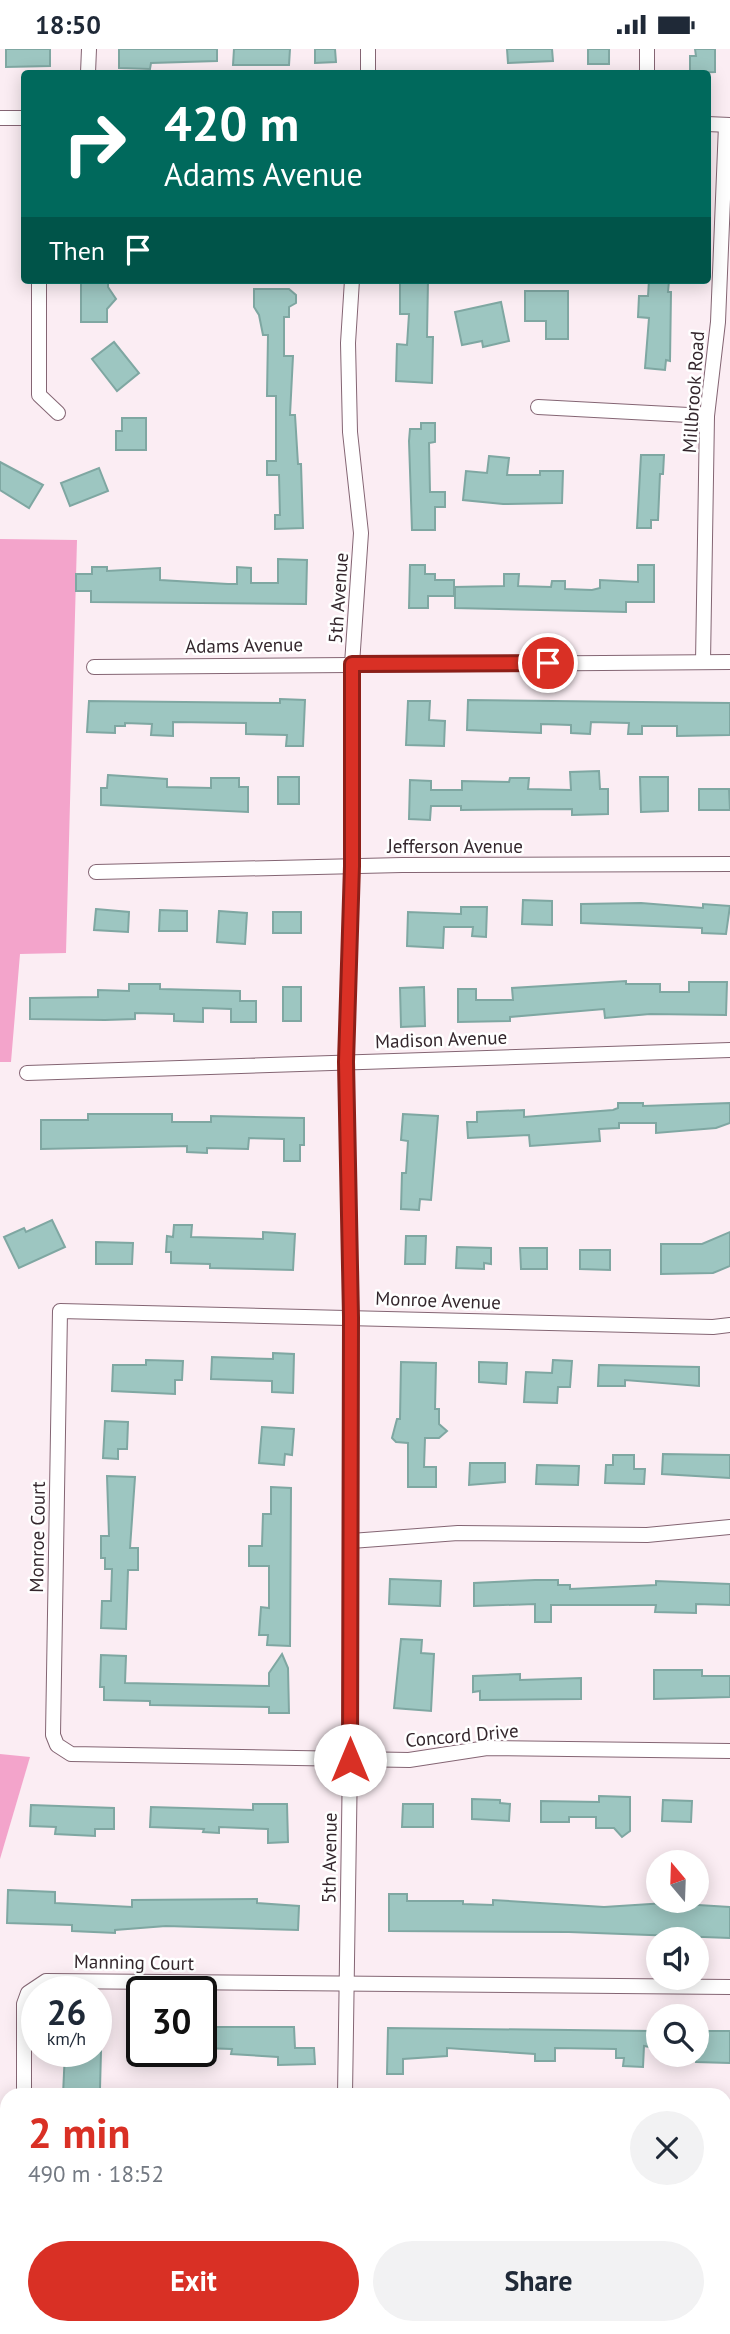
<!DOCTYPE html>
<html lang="en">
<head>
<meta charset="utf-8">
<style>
  :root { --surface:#fff; --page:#f2f2f3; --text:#1f2937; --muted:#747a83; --accent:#d93025 }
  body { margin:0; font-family:"PT Sans",sans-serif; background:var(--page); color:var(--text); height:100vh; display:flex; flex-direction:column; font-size:26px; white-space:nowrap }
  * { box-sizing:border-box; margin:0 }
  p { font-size:23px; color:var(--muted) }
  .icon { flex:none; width:38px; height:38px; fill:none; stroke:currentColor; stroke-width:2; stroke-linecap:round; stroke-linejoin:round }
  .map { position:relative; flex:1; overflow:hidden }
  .drawer { position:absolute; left:0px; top:2039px; width:732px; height:247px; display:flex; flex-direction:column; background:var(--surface); border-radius:21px 21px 0 0; box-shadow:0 4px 18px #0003 }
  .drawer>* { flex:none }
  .banner { position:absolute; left:21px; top:21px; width:690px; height:214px; border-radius:7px; box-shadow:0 4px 18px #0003; background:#00695c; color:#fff; overflow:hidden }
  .needle { width:46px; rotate:341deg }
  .fabs { position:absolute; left:646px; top:1801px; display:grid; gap:14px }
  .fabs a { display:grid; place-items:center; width:63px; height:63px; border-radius:50%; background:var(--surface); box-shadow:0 4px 18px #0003; font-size:35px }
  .speed { position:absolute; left:21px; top:1927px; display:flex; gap:14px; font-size:35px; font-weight:700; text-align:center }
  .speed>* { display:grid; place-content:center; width:91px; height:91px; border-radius:50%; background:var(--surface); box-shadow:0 4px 18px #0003; line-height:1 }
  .speed small { font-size:18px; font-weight:400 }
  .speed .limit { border:4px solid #111; border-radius:10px; background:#fff; color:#111 }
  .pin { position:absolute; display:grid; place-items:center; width:60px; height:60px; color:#fff; margin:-30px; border:4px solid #fff; border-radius:50%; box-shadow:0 2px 7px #0007 }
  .me { position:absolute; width:77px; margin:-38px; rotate:0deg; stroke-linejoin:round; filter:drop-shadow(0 0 5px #0008) }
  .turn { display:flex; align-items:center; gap:24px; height:147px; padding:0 28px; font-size:32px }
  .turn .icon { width:91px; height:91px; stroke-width:2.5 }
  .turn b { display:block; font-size:49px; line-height:60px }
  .then { display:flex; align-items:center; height:66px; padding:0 28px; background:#0003; gap:14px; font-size:26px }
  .round { display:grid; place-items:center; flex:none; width:74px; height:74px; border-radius:37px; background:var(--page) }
  .summary { display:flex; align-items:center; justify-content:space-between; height:119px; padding:0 28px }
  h1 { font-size:42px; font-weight:700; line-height:52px; color:var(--accent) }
  .button { display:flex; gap:14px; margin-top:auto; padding:14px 28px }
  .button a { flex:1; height:80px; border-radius:42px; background:var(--accent); color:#fff; font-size:28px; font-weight:700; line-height:80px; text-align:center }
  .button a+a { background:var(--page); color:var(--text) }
  .status { display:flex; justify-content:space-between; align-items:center; height:49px; padding:0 35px; background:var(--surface); direction:ltr }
  .status svg { height:19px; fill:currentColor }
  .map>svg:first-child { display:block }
  .green { fill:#f3a4cb }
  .building { fill:#9dc6c1; stroke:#7fa7a2; stroke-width:2 }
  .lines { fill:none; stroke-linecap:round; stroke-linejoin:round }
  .street-casing { stroke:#846573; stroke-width:16 }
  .street { stroke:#fff; stroke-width:14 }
  .route-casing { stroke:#8d1f18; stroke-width:18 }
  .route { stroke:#d93025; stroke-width:12 }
  .labels { text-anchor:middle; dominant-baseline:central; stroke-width:5; stroke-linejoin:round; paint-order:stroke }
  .street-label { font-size:19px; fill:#34272d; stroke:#fff }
</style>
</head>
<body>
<div class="status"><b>18:50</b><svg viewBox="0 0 49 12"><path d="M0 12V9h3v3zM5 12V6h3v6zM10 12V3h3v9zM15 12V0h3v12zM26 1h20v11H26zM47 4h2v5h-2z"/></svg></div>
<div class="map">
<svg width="730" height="2285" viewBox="0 0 730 2285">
  <rect width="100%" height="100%" fill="#fbedf3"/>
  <g class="green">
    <path d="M0,490L77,491L66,904L20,905L11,1013H0Z"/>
    <path d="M0,1705L30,1708L0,1810Z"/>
  </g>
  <g class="building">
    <path d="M6,0H50V17L6,18Z"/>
    <path d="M119,0H217V12L151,14L150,20L119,19Z"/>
    <path d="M234,0H290L289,16H233Z"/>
    <path d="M315,0H335L336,13L315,14Z"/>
    <path d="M507,0H552L553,12L508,14Z"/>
    <rect x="588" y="0" width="21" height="15"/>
    <path d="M695,0H715V23L690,24V7H696Z"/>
    <path d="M81,231H108V238L116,250L107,260V273H81Z"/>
    <path d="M400,231H428L427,288H433L432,334L396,332L397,295L407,296L409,265H400Z"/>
    <path d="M649,231L669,232L668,243H671L670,312L666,311L665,321L645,319L649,269L638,268L639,247H648Z"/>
    <path d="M254,240H289L296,246V254L289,258V268H284V307H293L290,366H295L298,415H301L303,479L275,480V466H280L279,426H267V412H276V347H267L268,286H263L259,266L254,258Z"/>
    <path d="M525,242H568V290H546V272H525Z"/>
    <path d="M501,253L509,292L483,298L482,292L462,296L455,263Z"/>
    <path d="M114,293L139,324L117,342L92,310Z"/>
    <path d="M122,369H146V401H116V382H122Z"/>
    <path d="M421,374H435V393L429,394L430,443H445V458H435V481H412L409,392L410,380H421Z"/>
    <path d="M641,406H664L663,425H660L658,471H651V479H637Z"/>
    <path d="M489,407L509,409L507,426H540V422H563L562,454L503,455L463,451L466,422L487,424Z"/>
    <path d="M0,413L43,436L29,459L0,441Z"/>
    <path d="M99,419L108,442L70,457L61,434Z"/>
    <path d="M278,510L307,511L306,555L91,553V542H76V525H92V518H107V522L160,519V531L228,535H237V518L251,519V534H278Z"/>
    <path d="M410,516H425V525H435V531H454V547H428V559H409Z"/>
    <path d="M638,516H654V553H626V563L455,559V538L504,537V525H519L518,537L551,538L552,532H565V540L592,541L600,539V531L638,533Z"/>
    <path d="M280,650L305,651L303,697H286L287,686L246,685V674L173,673V687L151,686L152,675L125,674V677H115V684L87,683L89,652L280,654Z"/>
    <path d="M468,651L730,654V686L677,687V677H642V685H628L629,674L591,673L590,685L571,684V676L541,675V684L467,681Z"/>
    <path d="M408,652H430L429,671L445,672L444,697L406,696Z"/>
    <path d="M599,722L600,740H608V765L572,766V760L461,761V757H431L430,771L409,770L410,731L431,732V741H462V732L509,733L510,729H529L528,740L571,741L570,723Z"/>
    <path d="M108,726L167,730V738L211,739V729H239V738H248V763L101,756V739H107Z"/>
    <rect x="278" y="728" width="21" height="27"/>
    <path d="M640,728H668V762L641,763Z"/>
    <path d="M699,740H729L730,761H699Z"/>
    <path d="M523,851L552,852V876L522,875Z"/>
    <path d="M641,854L703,859V855L730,857L726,885L702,884V879L581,874V855Z"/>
    <path d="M461,858H487L486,888L472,887L473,878H444L443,899L407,897L408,863L461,865Z"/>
    <path d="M96,860L129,863L128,883L94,881Z"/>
    <path d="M160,861L187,862V882H159Z"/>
    <path d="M219,862L247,864L245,895L217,893Z"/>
    <rect x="273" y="863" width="28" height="21"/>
    <path d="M626,932V935H660V943H689V933H727L726,966L650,965L605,969L604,960L510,968V972L458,973V940H476V951H513L512,939Z"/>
    <path d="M129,935H160V940L240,942V952H256V973H231V960L203,959V973L174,972V965L135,964V970L105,971L30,970V949L98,948V941L129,942Z"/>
    <rect x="283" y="938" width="18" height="34"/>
    <path d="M424,938L425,977L401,978L400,939Z"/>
    <path d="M618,1054H643V1057L730,1054V1074L716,1079L656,1084V1074H619V1079L599,1080L600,1092L530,1097L529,1086L468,1089L467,1073H477V1063L524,1061V1068L613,1061L618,1059Z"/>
    <path d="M88,1065H172V1073H211V1067L304,1069V1096H300V1112H284V1090L249,1089L248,1100L207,1099V1104L187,1103V1097L41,1100V1071H88Z"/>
    <path d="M403,1065L438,1067L431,1151L420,1150L419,1161L401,1160L402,1124H406L408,1092L401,1091Z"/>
    <path d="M52,1171L65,1198L19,1219L4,1188L24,1179L26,1183Z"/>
    <path d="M174,1176H192L191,1188L263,1190V1183L295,1185L293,1221L210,1219V1215L171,1214V1203H166L167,1187L173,1188Z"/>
    <path d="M730,1183V1217L713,1224L661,1225V1195H702Z"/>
    <path d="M406,1187H426L425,1215H405Z"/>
    <path d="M96,1193L133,1194L132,1215H96Z"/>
    <path d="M457,1198L491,1199V1215L484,1214V1220L456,1219Z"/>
    <path d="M520,1199H547V1220H521Z"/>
    <path d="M580,1201H610V1221L580,1220Z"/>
    <path d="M273,1304L294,1305L293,1344L272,1343V1332L211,1330L212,1308L273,1310Z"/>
    <path d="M146,1311L183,1312L182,1331H175V1345L112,1342L113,1316H146Z"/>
    <path d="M553,1311L572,1312L570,1338H558L557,1354L524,1353L526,1323L552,1324Z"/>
    <path d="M401,1313L436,1314L435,1360H439V1375L447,1382L439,1389H425L424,1418H436V1438H408V1394L396,1393L392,1389L397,1370H400Z"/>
    <path d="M479,1313L507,1314L506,1335L479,1333Z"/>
    <path d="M599,1316L699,1318V1337L625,1331V1337H598Z"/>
    <path d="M105,1372L128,1373L127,1400H118V1410L103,1409Z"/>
    <path d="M262,1378L294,1380L292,1406L285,1405L284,1416L259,1414Z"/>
    <path d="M663,1405L730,1406V1429L662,1425Z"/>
    <path d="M613,1406H634V1420H645L644,1435L605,1434L606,1416H613Z"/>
    <path d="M470,1414H505V1433L469,1436Z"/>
    <path d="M537,1416L579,1417L578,1436L536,1435Z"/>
    <path d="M107,1427L135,1428L130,1499H138V1521H128L126,1580L101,1579L102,1552H111L112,1520H105V1509H101V1487H109Z"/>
    <path d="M271,1438L291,1439L290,1597L267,1596L268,1586H259L261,1558L269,1559V1517H249V1497H262L263,1465H271Z"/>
    <path d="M390,1530L441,1532L440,1557L389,1555Z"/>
    <path d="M535,1531H558V1536H570V1540L656,1536V1532L730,1535V1556L696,1555V1564L655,1563L656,1556H551V1573H535V1555L474,1557V1534Z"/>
    <path d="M401,1590L422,1591L421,1604L434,1605L431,1662L394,1659Z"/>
    <path d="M282,1605L288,1619L289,1664H269V1658L150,1656V1652L104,1651V1638H100L101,1606L126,1607L125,1634L269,1637V1624Z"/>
    <path d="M654,1621H702V1627H730V1648L654,1650Z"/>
    <path d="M520,1625V1631L581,1629V1650L480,1651V1642L473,1643V1627Z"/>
    <path d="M599,1747L630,1748V1782L622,1788L614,1779H596V1768H569V1773H541V1752L599,1753Z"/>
    <path d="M472,1750L500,1751V1754L510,1755L509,1772L472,1770Z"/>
    <path d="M663,1751L692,1752L691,1773L662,1772Z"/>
    <path d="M253,1755H287L288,1793L268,1794V1780L219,1778V1784L203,1783L204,1780L150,1778L151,1758L253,1761Z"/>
    <path d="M403,1755H433V1778H402Z"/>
    <path d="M31,1756L114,1759V1780H95V1787L55,1785L56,1778L30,1777Z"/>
    <path d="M8,1841L55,1843V1854L132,1858V1851L257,1850V1854L299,1857L298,1881L166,1877L115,1881V1884L72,1882V1876L7,1874Z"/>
    <path d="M389,1845H407V1852H463V1855L493,1856V1851L604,1858L666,1854L730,1858V1889L569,1883L389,1882Z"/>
    <path d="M201,1978H294L295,1999H314L315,2015L278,2016V2008L231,2005L232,2000L201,1999Z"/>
    <path d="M388,1979L651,1982L650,1998L644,1997L643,2018L623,2017L624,2009H616V2000L555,1999V2012H535V2005L447,1999V2007L403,2010V2025H387Z"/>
    <path d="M708,1982H730V2014L696,2013V1985H708Z"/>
    <path d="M65,2002H101L100,2040L92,2046H63Z"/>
  </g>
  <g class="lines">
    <defs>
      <g id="street">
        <path d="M88,24L89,0"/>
        <path d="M368,24V0"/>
        <path d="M647,24V0"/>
        <path d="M0,69H24"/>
        <path d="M707,75L730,76"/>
        <path d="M39,231V346L58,364"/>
        <path d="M538,358L707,367"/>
        <path d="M703,613L707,367L718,273L726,76"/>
        <path d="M94,618L730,613"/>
        <path d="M96,823L402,816L730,815"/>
        <path d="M27,1024L730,1001"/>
        <path d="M730,1276L713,1278L60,1262L53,1686L57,1696L71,1705L409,1711L487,1699L730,1702"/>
        <path d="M351,1492L458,1484L647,1486L730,1478"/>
        <path d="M24,2046V1955L28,1944L46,1932L730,1938"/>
        <path d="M345,2046L350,1711L351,1268L346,1013L352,817V615L361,484L350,383L348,294L352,231"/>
        <path d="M724,2187H730"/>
        <path d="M342,2285V2278"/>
      </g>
    </defs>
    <use href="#street" class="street-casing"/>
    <use href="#street" class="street"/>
  </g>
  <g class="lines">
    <defs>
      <path id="route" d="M350,1711L351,1268L346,1013L352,817V615L548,614"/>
    </defs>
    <use href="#route" class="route-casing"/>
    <use href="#route" class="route"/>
  </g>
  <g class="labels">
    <g class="street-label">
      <text transform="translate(693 343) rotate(-86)">Millbrook Road</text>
      <text transform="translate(338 549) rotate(-86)">5th Avenue</text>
      <text transform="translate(244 596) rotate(-1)">Adams Avenue</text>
      <text x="455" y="797">Jefferson Avenue</text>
      <text transform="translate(441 990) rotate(-2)">Madison Avenue</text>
      <text transform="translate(438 1251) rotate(2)">Monroe Avenue</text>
      <text transform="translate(37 1488) rotate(-89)">Monroe Court</text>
      <text transform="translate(462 1686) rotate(-5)">Concord Drive</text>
      <text transform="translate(329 1809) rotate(-89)">5th Avenue</text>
      <text transform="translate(134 1913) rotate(1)">Manning Court</text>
    </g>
  </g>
</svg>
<div class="fabs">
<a><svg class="needle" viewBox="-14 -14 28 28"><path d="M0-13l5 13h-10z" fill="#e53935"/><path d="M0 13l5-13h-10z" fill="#747a83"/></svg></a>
<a><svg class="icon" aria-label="sound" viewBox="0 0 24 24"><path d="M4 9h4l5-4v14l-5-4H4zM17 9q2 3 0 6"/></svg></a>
<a><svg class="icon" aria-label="search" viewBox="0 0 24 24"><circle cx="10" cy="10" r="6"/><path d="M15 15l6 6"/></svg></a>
</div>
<div class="speed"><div>26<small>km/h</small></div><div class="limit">30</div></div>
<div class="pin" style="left:548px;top:614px;background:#d93025"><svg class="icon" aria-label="arrive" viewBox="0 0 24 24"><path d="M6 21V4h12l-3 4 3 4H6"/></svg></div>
<svg class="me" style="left:350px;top:1711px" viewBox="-20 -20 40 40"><circle r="19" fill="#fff"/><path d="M0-13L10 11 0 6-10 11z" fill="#d93025"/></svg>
<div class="banner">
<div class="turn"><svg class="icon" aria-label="right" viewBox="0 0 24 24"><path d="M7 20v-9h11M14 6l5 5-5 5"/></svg><div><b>420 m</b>Adams Avenue</div></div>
<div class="then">Then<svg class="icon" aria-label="arrive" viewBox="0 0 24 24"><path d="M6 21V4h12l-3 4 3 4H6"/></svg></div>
</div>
<section class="drawer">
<div class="summary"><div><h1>2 min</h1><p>490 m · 18:52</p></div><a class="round"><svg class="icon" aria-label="close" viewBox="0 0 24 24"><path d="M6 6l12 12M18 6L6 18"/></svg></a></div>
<div class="button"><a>Exit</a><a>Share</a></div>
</section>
</div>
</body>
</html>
